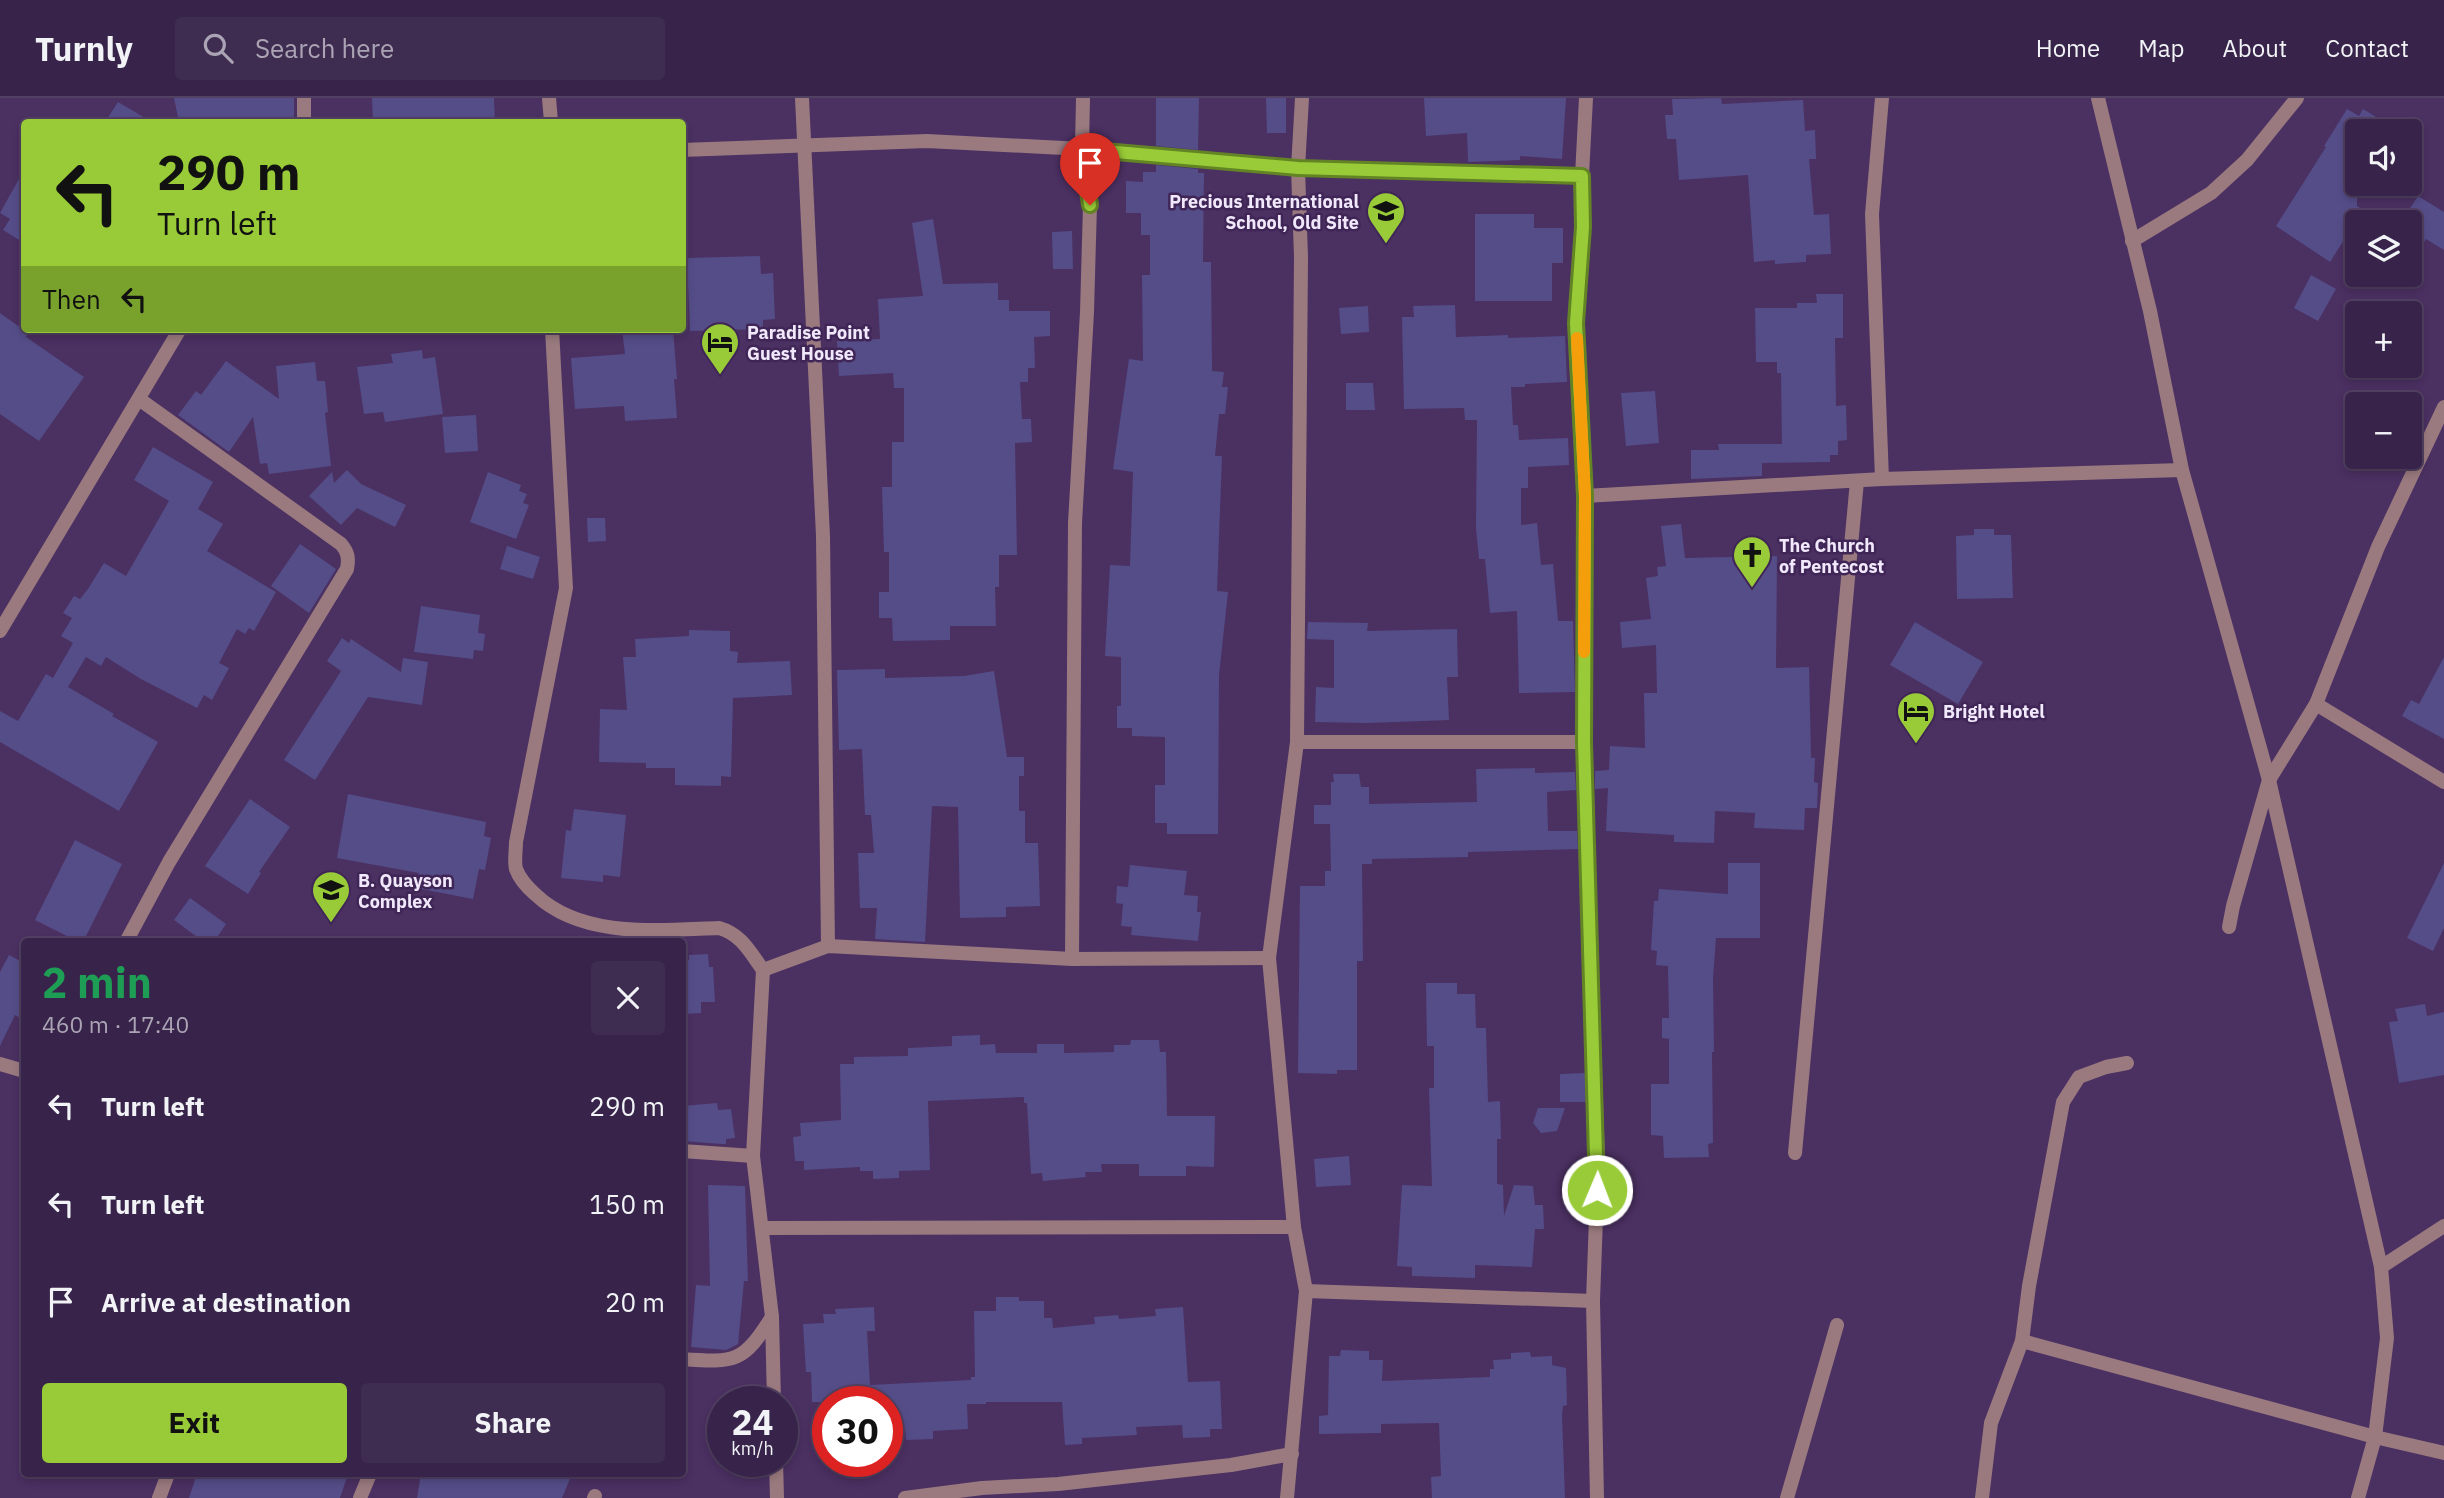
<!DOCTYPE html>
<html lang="en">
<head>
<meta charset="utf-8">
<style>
  :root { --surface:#38244a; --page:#3f2c51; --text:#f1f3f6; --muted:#aba4b5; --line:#524162; --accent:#98cb37 }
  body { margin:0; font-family:"IBM Plex Sans",sans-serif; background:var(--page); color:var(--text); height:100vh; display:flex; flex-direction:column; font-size:26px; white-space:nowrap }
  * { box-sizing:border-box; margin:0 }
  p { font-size:23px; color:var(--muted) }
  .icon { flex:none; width:38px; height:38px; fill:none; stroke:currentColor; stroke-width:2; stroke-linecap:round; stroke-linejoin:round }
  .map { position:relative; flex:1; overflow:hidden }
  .details { position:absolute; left:21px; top:840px; width:665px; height:539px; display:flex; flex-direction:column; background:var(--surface); border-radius:7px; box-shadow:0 4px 10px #0003,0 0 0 2px var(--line) }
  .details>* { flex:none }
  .guide { position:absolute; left:21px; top:21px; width:665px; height:214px; border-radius:7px; box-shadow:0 4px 10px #0003,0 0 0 2px var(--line); background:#98cb37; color:#111; overflow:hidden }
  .fabs { position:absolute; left:2345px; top:21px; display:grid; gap:14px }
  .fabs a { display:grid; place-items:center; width:77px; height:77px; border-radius:7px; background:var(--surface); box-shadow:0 4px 10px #0003,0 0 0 2px var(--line); font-size:35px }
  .speed { position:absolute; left:707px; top:1288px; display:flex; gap:14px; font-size:35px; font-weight:700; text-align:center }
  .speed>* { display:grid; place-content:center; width:91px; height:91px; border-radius:50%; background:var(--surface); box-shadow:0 4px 10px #0003,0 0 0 2px var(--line); line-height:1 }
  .speed small { font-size:18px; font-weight:400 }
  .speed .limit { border:10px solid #d22; background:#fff; color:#111 }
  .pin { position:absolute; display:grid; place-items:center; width:60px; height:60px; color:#fff; margin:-72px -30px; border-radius:50% 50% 50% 0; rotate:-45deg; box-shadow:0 0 7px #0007 }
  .pin .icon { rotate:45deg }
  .me { position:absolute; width:77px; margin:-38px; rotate:1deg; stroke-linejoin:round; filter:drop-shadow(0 0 5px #0008) }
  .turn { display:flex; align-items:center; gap:24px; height:147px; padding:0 21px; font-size:32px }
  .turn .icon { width:91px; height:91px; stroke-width:2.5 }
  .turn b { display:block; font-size:49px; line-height:60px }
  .then { display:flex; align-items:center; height:66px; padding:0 21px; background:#0003; gap:14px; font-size:26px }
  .round { display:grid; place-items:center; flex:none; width:74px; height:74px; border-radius:7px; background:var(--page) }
  .overview { display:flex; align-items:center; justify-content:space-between; height:119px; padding:0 21px }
  h1 { font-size:42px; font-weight:800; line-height:52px; color:#1e9e55 }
  .button { display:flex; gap:14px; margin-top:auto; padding:14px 21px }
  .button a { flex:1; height:80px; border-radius:7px; background:var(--accent); color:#111; font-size:28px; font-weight:800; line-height:80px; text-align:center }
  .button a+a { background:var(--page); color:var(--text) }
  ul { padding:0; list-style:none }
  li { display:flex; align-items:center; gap:21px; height:98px; padding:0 21px }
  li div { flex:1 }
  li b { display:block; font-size:26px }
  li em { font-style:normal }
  header { display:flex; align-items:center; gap:42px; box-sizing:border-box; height:98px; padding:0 35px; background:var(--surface); border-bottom:2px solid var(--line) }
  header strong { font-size:33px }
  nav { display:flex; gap:38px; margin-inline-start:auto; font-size:24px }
  .search { width:490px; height:63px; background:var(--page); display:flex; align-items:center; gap:18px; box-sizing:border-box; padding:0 24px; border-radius:7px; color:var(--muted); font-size:26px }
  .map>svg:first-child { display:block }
  .building { fill:#544d88 }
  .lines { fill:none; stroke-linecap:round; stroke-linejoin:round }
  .street { stroke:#9a7a7f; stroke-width:14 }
  .route-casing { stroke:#638424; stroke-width:18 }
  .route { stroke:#98cb37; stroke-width:12 }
  .slow { stroke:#f59e0b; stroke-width:12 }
  .labels { text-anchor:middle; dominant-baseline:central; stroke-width:5; stroke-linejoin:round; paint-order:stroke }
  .poi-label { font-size:18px; font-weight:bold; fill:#f1e9fb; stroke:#402657; text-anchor:start }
</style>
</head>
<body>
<header>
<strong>Turnly</strong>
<div class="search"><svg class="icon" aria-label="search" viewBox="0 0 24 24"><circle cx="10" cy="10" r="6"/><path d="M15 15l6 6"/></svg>Search here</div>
<nav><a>Home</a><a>Map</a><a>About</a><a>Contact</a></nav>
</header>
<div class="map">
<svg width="2444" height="1400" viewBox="0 0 2444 1400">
  <rect width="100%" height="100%" fill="#4b3062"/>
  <g class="building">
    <path d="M174,0H294V24H179Z"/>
    <path d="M372,0H494L495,24H373Z"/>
    <path d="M1156,0H1199L1198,52L1156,48Z"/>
    <path d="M1266,0H1286V35H1267Z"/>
    <path d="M1424,0H1566L1562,61L1520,58V62L1468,64L1467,35L1426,38Z"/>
    <path d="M1721,0L1722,6L1803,2L1805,33L1815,32L1816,61H1809L1814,117L1829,116L1831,156L1806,157V164L1775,166V162L1754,164L1748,77L1679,82L1676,41H1667L1665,17H1673L1672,1Z"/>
    <path d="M118,4L152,24H105Z"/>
    <path d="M2347,11L2359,18L2363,11L2399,33H2357V108L2363,112L2330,164L2276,128L2326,49L2324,48Z"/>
    <path d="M1156,67L1198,71V75H1204L1203,164H1211L1212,273L1224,274L1222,289H1228L1225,316H1219L1215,358H1222L1217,493L1228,494L1219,577L1218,736H1167V725H1155V687H1165V639L1132,638V630H1117V608H1121V559L1105,558L1110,467L1130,468L1133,374L1113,371L1129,261L1143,263L1142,177H1150V137H1141V115H1126V83L1143,84V74H1156Z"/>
    <path d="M24,72V145L3,132L10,121L0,115Z"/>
    <path d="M2418,98L2444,114V152L2426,141L2421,149L2410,142V124H2401Z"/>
    <path d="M1475,116H1534V130H1563V165H1552V203H1475Z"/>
    <path d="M933,121L943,186L998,185V202H1009V213H1050V238L1034,239L1035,270H1028V284H1020L1022,321H1031L1032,344L1015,345L1017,457H999V489H995L996,528H950V542L893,543L892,520H879V494H889V454H884L882,389H892V344H904V290H894L893,275L839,278L837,243L880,241L878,201L923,198L912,125Z"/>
    <path d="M1072,133L1073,171H1053L1052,134Z"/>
    <path d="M760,158L761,176L773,175L775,221L763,222V231L690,233L687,160Z"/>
    <path d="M2311,177L2336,191L2318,223L2294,210Z"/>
    <path d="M1816,196H1843V240H1835L1836,308L1846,307L1847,342L1838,343V357H1830V364L1762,365V378L1691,381V352H1719L1718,346H1782L1781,275H1777V264H1756L1755,210H1797V205H1817Z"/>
    <path d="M1455,207L1456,239L1508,237V240L1565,238L1567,284L1525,286V289H1511L1513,327H1518L1519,342L1568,340L1569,367L1528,369V390H1521V427L1537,425L1541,467L1553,466L1558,523H1573L1575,594L1519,595L1517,513L1490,515L1485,461H1479L1476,430L1477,322H1465L1464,310L1404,311L1402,219H1414L1413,208Z"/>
    <path d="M1368,208L1369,234L1341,236L1339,210Z"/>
    <path d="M0,215L28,235L26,239L84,279L39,343L0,316Z"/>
    <path d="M622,231H673L677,281H674L677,320L625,323L624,308L575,311L571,260L625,256Z"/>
    <path d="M422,252L423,261L435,259L443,316L385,324L383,314L364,316L357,269L393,265L391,256Z"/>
    <path d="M226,263L279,301L276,268L315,264L317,283H325L328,314L325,315L331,368L269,376L267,365L260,366L253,319L229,354L178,317L196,293L201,297Z"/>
    <path d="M1346,285H1373L1375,312H1346Z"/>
    <path d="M1655,293L1659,345L1626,348L1621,295Z"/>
    <path d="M476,317L478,353L445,355L442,319Z"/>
    <path d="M153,349L213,384L198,411L223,426L207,453L276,494L254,533L249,530L245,536L237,531L219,565L229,570L212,602L204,597L197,610L141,581L106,559L101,568L86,559L68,589L114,616L112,618L158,644L119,713L0,644V613L18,623L46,576L53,580L73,545L61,538L72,520L63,515L74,498L80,501L88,491L104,465L126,478L169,403L134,382Z"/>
    <path d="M347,372L361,386L406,407L395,429L357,410L341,427L309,398L332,374L334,385Z"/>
    <path d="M488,374L521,387L519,393L527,396L523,405L529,407L516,441L470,424Z"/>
    <path d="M587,420H605L606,443L588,444Z"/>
    <path d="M1681,426L1685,460L1777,458L1776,570L1809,569L1811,660H1815L1814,684L1818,685L1817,710H1805L1804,732L1754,730L1755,715L1715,713L1714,745L1674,744V737L1606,733L1608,690L1595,691V673L1609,672L1610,648L1645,650L1644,595H1657L1656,547L1622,550L1620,524L1651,521L1646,480L1658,478L1657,469L1666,468L1661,428Z"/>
    <path d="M1974,431H1994V437H2011L2013,500L1957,501L1956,438L1974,437Z"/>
    <path d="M300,446L336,471L309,515L271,488Z"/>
    <path d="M507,448L540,459L533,481L500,471Z"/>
    <path d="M421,508L480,517L478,535L485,536L483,553L474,552L473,561L414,554Z"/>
    <path d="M1308,524L1368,525L1367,533L1457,531L1458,579H1447L1449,622L1368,625L1315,624L1316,589L1334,590V542L1307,541Z"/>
    <path d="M1915,524L1983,564L1958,606L1890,567Z"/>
    <path d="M689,532L730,533V553L738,554L737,565L790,563L792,597L733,600L731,679L721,678V688L675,687V670H646V665L599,664L600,611L627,612L623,559H636L635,541L689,538Z"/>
    <path d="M342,540L349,545L351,541L401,574L403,560L428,564L422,607L368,599L315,682L284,662L341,573L327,563Z"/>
    <path d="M2444,559V641L2402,618L2411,602L2419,606Z"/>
    <path d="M885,571V580L964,578L994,573L1007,659H1024V678H1019V713H1025V745H1038L1040,808L1006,809V819L960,820L958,709L932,708L925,844L875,841L877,810H860L858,755H874L871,717H865L862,651L839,652L837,572Z"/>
    <path d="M1535,670V675L1575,674L1576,692L1547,694L1548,733H1577L1578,751L1468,754V759L1372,761V766H1362L1363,863H1357V972H1337V976L1298,975L1300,788H1325V773H1331L1330,726H1314V707H1331V684H1334L1333,676H1359L1361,689H1369V706L1477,704L1476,671Z"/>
    <path d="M348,696L486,724L484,738L491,740L485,772L479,771L473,801L416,790L419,775L337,760Z"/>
    <path d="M250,701L290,729L259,774L261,775L248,796L205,768Z"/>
    <path d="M574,711L626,717L620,779L603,777V784L561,780L566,732L571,733Z"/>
    <path d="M75,742L122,766L83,844H79L35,822Z"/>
    <path d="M1728,765H1760V840H1716L1713,880L1714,954H1712L1713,1045L1708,1046L1709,1059L1664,1060L1663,1038L1651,1037V986H1669V941L1662,940V920H1669L1668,868L1656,867L1657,853L1651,852L1654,803H1658L1659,791L1728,796Z"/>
    <path d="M2444,765V830L2433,853L2407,840Z"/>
    <path d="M1130,767L1187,773L1184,797L1198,798L1197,814H1201L1198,843L1131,837L1132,829L1121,828L1123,806L1116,805L1117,788L1128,789Z"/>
    <path d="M190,800L226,826L214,844H204L174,822Z"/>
    <path d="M708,856L709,869H713L715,904H701V915L682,916V862H689V857Z"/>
    <path d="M9,857L24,865V922L15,917L0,948V874Z"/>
    <path d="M1426,885H1457V896H1475L1476,930H1486L1488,1004L1500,1003L1501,1041H1497V1086L1503,1087L1504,1118L1514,1087L1533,1088L1535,1107H1543L1544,1131H1535L1532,1169L1475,1167V1180L1412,1178V1169L1397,1168L1402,1087L1432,1088L1429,990H1434V948H1427Z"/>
    <path d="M2425,906L2427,918L2444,914V977L2399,985L2389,924L2398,923L2395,911Z"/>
    <path d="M980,937V947L995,946L996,955H1037V946H1064V955L1114,954V947H1130L1131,942H1159L1160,954H1166L1167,1018H1215L1214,1069L1186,1068V1078H1139V1066H1101L1102,1074H1085L1086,1079L1043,1083L1042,1075L1031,1076L1027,1005H1024V999L928,1003L930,1072L899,1073V1080L873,1081V1073H860V1069L804,1072V1063H795L793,1039L801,1038L800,1025L841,1022L840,966H854V959L908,958V950L952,948V938Z"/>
    <path d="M1585,975L1586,1004H1560V976Z"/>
    <path d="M717,1005L718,1012L731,1011L735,1040L726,1041V1046H722L682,1043V1008Z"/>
    <path d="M1538,1010H1565L1557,1033L1541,1035L1533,1025Z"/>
    <path d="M1349,1058L1351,1087L1316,1089L1314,1061Z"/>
    <path d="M708,1087L745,1088L748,1183H744L738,1246L726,1252L691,1249L696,1187L710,1188Z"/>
    <path d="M996,1199H1019V1203H1044V1220H1052L1053,1230L1095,1226L1094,1219L1118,1217L1119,1221L1156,1218L1155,1211L1183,1209L1188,1284L1220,1283L1222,1331H1210V1339L1183,1340L1182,1327L1136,1329L1137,1337L1082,1340V1346L1065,1347L1062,1304H986V1306H967L968,1331L933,1333V1341L906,1342L905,1331L891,1332L887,1304H812L811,1274H806L803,1226L824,1225L823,1216H836L835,1211L874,1209L875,1233H867L870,1287L971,1282V1279H975L974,1213H996Z"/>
    <path d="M1341,1252L1369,1253V1262H1383L1382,1283L1490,1279V1271H1494L1493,1262L1511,1261V1255L1530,1254L1531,1259L1552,1258V1267L1566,1270L1567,1307L1563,1308L1562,1317L1565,1400H1432L1431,1379L1441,1378L1439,1325L1381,1326V1335L1319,1336V1318L1328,1317L1329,1258H1340Z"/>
    <path d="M197,1376H348L340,1400H189Z"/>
    <path d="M421,1376H572L562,1400H417Z"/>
  </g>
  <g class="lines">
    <g class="street">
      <path d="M304,0V24"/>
      <path d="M549,0L551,24"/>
      <path d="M802,0L823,438L828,848"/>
      <path d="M1586,0L1582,78L1583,129L1576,225L1585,398L1584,644L1598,1064L1593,1203L1597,1400"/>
      <path d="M1882,0L1872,116L1882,381"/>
      <path d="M2098,0L2150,213L2182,372L2269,682L2381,1169L2387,1240L2375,1339L2358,1400"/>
      <path d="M682,52L927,43L1082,51L1298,70L1582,78"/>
      <path d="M2132,143L2211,95L2247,62L2297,0"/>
      <path d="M552,231L566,490L516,744C516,752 514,764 516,771C520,782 528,790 536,797C583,841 660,832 719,830C741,836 750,854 763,872L828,848L1072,861L1269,860"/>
      <path d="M1585,398L1882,381L2182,372"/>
      <path d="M0,533L180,231"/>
      <path d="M2316,606L2444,684"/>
      <path d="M1297,644H1584"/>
      <path d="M2229,829L2233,808L2269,682L2316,606L2378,449L2444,309"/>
      <path d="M126,844L169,764L347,471C349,460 348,454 341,446L139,301"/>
      <path d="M1072,861L1075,425L1087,214L1090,107L1082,51L1083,0"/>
      <path d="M763,872L753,1058L772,1219L774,1304"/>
      <path d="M0,966L24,973"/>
      <path d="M682,1053L753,1058"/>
      <path d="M1795,1055L1857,383"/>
      <path d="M763,1130L1294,1129"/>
      <path d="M2381,1169L2444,1128"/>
      <path d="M1306,1193L1593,1203"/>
      <path d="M2022,1243L2375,1339L2444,1355"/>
      <path d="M682,1261C737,1265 743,1264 772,1219"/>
      <path d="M776,1363L777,1400"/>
      <path d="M159,1400L168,1376"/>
      <path d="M360,1400L370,1376"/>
      <path d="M594,1400L595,1398"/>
      <path d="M905,1400L982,1390L1058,1386L1231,1367L1292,1356"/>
      <path d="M1287,1400L1306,1193L1294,1129L1269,860L1297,644L1301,159L1298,70L1302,0"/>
      <path d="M1787,1400L1837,1227"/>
      <path d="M1982,1400L1991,1325L2022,1243L2029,1188L2063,1004L2079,979L2106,969L2127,965"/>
    </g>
  </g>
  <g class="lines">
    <defs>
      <path id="route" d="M1090,107L1082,51L1298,70L1582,78L1583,129L1576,225L1585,398L1584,644L1597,1092"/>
    </defs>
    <use href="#route" class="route-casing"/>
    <use href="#route" class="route"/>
    <path class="slow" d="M1577,240L1585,398L1584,554"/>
  </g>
  <defs>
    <symbol id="school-pin" viewBox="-11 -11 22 30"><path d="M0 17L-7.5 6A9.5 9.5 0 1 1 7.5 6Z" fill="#98cb37" stroke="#402657"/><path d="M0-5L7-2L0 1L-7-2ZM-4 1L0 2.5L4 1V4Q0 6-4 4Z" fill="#111"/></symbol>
    <symbol id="hotel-pin" viewBox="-11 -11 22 30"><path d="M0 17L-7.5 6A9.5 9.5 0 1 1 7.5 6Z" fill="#98cb37" stroke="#402657"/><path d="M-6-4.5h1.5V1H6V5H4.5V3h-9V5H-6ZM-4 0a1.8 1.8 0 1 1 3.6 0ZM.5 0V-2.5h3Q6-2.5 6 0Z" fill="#111"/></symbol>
    <symbol id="church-pin" viewBox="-11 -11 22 30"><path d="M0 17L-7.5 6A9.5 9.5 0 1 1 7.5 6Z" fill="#98cb37" stroke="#402657"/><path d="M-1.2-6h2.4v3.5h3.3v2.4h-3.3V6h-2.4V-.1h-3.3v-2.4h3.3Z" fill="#111"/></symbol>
  </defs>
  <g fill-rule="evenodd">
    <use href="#school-pin" x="1364" y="91" width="44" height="60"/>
    <use href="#hotel-pin" x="698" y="222" width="44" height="60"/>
    <use href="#church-pin" x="1730" y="435" width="44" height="60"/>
    <use href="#hotel-pin" x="1894" y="591" width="44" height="60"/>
    <use href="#school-pin" x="309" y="770" width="44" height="60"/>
  </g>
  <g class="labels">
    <g class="poi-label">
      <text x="1359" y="103" text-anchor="end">Precious International<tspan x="1359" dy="21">School, Old Site</tspan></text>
      <text x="747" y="234">Paradise Point<tspan x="747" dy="21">Guest House</tspan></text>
      <text x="1779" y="447">The Church<tspan x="1779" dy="21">of Pentecost</tspan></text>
      <text x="1943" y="613">Bright Hotel</text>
      <text x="358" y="782">B. Quayson<tspan x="358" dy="21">Complex</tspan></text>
    </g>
  </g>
</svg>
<div class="fabs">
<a><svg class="icon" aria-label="sound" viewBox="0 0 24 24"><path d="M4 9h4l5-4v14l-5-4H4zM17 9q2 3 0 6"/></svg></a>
<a><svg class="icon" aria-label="layers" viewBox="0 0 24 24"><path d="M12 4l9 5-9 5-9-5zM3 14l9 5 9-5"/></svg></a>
<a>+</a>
<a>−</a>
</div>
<div class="speed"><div>24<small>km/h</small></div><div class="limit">30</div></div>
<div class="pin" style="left:1090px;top:107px;background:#d93025"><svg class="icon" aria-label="arrive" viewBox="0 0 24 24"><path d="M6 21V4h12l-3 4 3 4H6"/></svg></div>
<svg class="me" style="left:1597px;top:1092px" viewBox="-20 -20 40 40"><circle r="17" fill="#98cb37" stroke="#fff" stroke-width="3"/><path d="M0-11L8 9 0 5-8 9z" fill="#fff"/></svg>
<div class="guide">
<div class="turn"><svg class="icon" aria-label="left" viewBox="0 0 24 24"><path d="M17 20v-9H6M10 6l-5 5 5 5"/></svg><div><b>290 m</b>Turn left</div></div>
<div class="then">Then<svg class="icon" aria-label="left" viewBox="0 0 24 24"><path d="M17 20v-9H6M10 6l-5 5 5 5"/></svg></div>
</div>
<section class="details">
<div class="overview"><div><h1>2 min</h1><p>460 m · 17:40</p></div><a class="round"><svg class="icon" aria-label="close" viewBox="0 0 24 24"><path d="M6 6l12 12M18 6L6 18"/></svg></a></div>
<ul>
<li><svg class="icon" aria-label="left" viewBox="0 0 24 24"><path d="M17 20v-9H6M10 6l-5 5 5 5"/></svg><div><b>Turn left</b></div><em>290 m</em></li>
<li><svg class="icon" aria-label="left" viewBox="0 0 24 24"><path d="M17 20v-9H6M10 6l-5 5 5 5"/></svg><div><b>Turn left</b></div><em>150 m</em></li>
<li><svg class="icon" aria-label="arrive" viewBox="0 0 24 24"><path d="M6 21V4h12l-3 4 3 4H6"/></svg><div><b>Arrive at destination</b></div><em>20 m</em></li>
</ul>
<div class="button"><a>Exit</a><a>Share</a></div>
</section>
</div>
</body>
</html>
